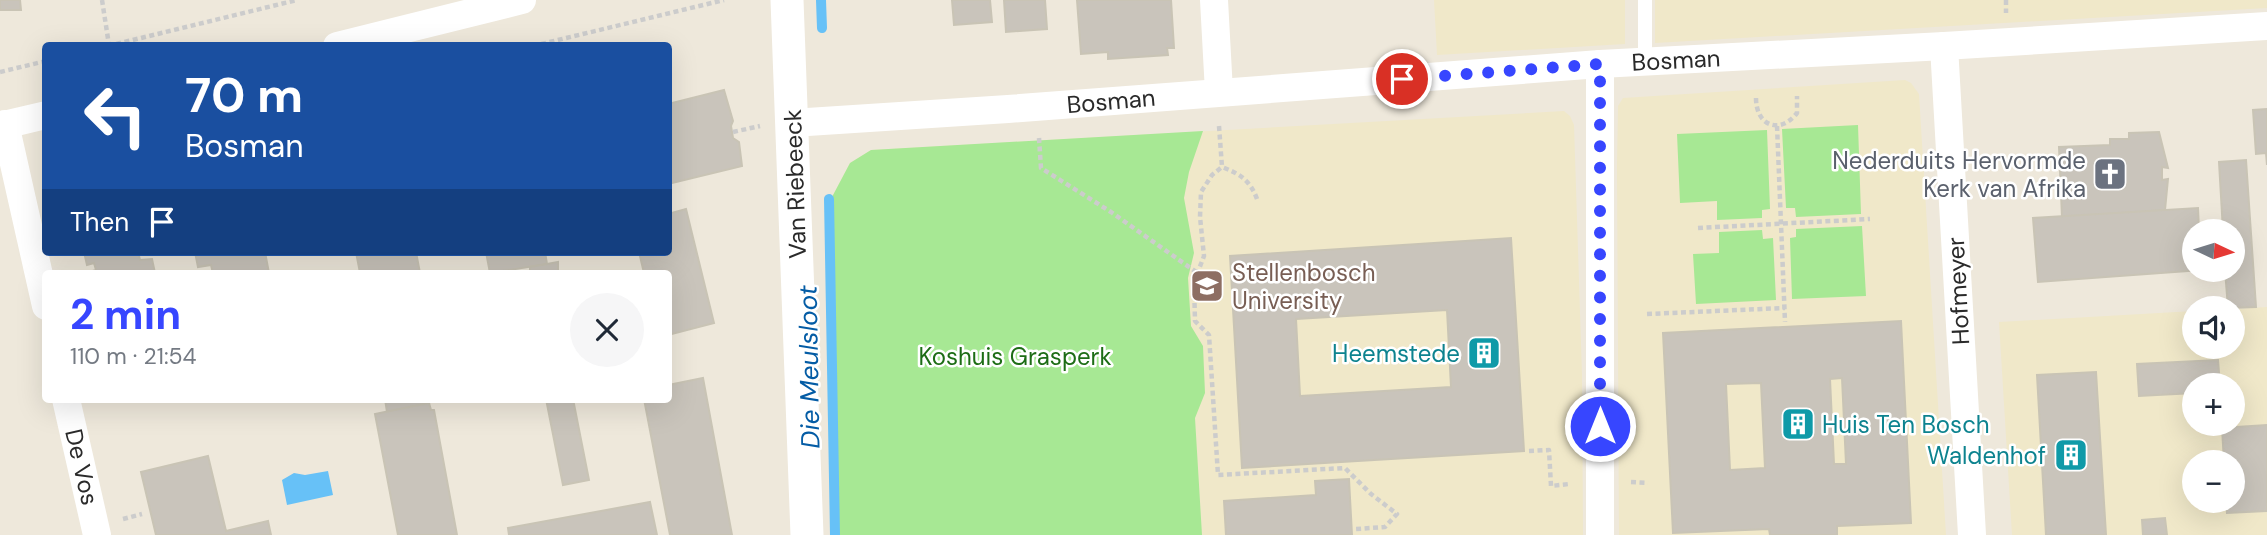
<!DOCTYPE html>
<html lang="en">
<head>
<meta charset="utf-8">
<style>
  :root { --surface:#fff; --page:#f6f6f7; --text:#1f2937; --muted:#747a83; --accent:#3746ff }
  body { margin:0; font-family:"DM Sans",sans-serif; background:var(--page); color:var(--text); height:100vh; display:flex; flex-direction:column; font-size:26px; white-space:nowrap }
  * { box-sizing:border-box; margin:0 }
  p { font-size:23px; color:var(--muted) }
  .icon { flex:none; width:38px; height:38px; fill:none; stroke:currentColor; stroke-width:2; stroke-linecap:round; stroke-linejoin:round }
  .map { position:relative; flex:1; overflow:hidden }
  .sheet { position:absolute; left:42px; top:270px; width:630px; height:133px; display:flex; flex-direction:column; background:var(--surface); border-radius:7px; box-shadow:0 7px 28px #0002 }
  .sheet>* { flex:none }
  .guide { position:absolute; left:42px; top:42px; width:630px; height:214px; border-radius:7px; box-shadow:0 7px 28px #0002; background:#1a4fa0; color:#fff; overflow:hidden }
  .needle { width:46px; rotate:94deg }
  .controls { position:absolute; left:2182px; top:219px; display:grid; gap:14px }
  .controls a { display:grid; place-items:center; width:63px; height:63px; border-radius:50%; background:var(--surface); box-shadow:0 7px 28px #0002; font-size:35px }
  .pin { position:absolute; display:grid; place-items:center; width:60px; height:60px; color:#fff; margin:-30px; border:4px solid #fff; border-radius:50%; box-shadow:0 2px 7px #0007 }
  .me { position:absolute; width:77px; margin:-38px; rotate:0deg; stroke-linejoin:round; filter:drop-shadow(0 0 5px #0008) }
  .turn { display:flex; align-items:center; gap:24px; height:147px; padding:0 28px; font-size:32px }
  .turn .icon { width:91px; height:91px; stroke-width:2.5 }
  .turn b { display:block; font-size:49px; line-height:60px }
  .then { display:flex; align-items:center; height:66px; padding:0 28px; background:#0003; gap:14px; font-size:26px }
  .round { display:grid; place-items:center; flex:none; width:74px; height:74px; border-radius:37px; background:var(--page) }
  .head { display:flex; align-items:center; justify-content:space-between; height:119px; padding:0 28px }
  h1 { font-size:42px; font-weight:700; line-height:52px; color:var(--accent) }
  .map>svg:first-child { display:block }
  .education { fill:#f0e8c9; fill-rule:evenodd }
  .green { fill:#a7e894 }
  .water { fill:#67c1f7 }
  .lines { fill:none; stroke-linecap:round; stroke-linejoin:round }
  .stream { stroke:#67c1f7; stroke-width:10 }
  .building { fill:#c9c4bb; stroke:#c9c4b5; stroke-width:2; fill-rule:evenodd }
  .path { stroke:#ccc; stroke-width:4.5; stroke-dasharray:5 3.5; stroke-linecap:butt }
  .service { stroke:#fff; stroke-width:14 }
  .minor { stroke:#fff; stroke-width:28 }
  .tertiary { stroke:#fff; stroke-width:33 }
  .route { stroke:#3746ff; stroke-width:12; stroke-dasharray:0 21.6 }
  .labels { text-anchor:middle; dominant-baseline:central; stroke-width:5; stroke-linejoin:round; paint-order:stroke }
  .street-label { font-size:24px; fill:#2a2a2a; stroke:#fff }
  .worship-label { font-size:24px; fill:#5b616d; stroke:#fff; text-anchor:end }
  .education-label { font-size:24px; fill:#785e54; stroke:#fff; text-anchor:start }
  .culture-label { font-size:24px; fill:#0d838f; stroke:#fff; text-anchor:end }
  .park-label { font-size:24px; fill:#1d6d15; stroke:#fff }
  .water-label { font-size:26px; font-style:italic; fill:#045ca5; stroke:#fff }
</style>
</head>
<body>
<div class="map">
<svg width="2267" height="535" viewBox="0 0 2267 535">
  <rect width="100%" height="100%" fill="#eee8db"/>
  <g class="education">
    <path d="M1434,0H1625V44L1437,55Z"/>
    <path d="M1655,0H2267V8L1655,43Z"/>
    <path d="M1905,80L1911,83L1919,94L1946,535H1619L1617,166L1618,106L1623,98Z"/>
    <path d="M1564,111L1570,116L1574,125L1582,375L1583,535H839L832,197L850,163L871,150Z"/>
    <path d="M2267,307V535H2012L1999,322L2194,311V346H2233V309ZM2194,385H2233V424H2194ZM2194,462H2233V500H2194Z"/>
  </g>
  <g class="green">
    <path d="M1858,125L1861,214L1796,217L1795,208H1786L1782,129Z"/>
    <path d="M1767,130L1770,209L1762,210V218L1717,220V201L1680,203L1677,134Z"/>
    <path d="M1203,131L1189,172L1184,198L1194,253L1188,278L1191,326L1203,346L1205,393L1195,418L1202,535H839L832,197L850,163L871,150Z"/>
    <path d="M1862,226L1866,296L1792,299L1790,238L1796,237V229Z"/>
    <path d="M1762,230L1763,239L1773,238L1776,300L1696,304L1693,254L1719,253V232Z"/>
  </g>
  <path class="water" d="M328,471L333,495L287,505L282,480L294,473L305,475Z"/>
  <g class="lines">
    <g class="stream">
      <path d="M821,0L822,28"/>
      <path d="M829,199L835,535"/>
    </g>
  </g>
  <g class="building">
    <path d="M0,0H20L21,10H0Z"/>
    <path d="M952,0H990L992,22L954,25Z"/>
    <path d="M1004,0H1045L1047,29L1006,32Z"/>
    <path d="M1077,0H1171L1174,48H1167L1168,55L1108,59V52L1081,54Z"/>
    <path d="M724,90L733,121L731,126L733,138L739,142L742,166L668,184V104Z"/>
    <path d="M2267,109V165L2266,153L2256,154L2253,110Z"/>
    <path d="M2159,132L2168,168L2162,167V180L2168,179L2165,210L2062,217L2059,147L2110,145V139H2129V133Z"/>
    <path d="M2246,160L2256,307L2228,308L2225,270H2233V231H2223L2219,162Z"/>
    <path d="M2198,208L2199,231H2194V270H2202L2038,282L2033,218Z"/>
    <path d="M686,209L714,323L668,335V273H644L639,252H668V214Z"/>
    <path d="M1511,238L1524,451L1242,468L1230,256ZM1447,310L1451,387L1300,396L1296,319Z"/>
    <path d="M84,252H138L140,260L152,259L155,273H86L96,270L94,263L87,265Z"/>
    <path d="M195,252H265L269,273H213L211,265L198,267Z"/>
    <path d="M356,252H416L420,273H360Z"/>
    <path d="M486,252H545L547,264L490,273Z"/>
    <path d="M558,262V273H530V267Z"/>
    <path d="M1901,321L1911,523L1837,526V535H1770L1769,529L1673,533L1663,333ZM1842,378L1846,464H1834L1830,379ZM1761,383L1765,468L1730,470L1726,384Z"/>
    <path d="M2218,360L2220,385H2194V393L2139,396L2137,364Z"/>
    <path d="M2096,372L2106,535H2046L2037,375Z"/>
    <path d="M703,378L732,535H670L644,399H668V385Z"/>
    <path d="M385,399H428L429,403L387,412Z"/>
    <path d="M546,399H573L589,480L563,485Z"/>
    <path d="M429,403L431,410H434L457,535H398L375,414Z"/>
    <path d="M2267,425V511L2227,513L2226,500H2233V462H2224L2222,428Z"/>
    <path d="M208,456L226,531L268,521L271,535H156L141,472Z"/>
    <path d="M1349,479L1352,535H1226L1224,501L1316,495L1315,481Z"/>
    <path d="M650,502L657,535H509L508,528Z"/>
    <path d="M2165,518L2167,535H2143L2142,520Z"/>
  </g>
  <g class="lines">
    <g class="path">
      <path d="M102,0L109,45"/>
      <path d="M2006,0V13"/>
      <path d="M108,46L297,0"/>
      <path d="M533,46L724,0"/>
      <path d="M0,72L46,61"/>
      <path d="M1756,98C1756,126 1780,135 1797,113V96"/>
      <path d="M1219,126L1222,167"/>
      <path d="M1777,126L1785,322"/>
      <path d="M733,132L760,126"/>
      <path d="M1039,138L1041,168L1111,212L1199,274"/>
      <path d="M1257,199C1250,180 1240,174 1222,167L1212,175L1201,192L1200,217L1204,256L1194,282L1195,321L1209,335L1218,475L1345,468L1371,494L1397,514L1385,527L1356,529"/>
      <path d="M1698,228L1870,219"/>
      <path d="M1647,314L1785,308"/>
      <path d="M1529,451L1549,450L1551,486L1569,484"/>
      <path d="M1631,482L1648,483"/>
      <path d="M123,519L142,514"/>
    </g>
    <path class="service" d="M1645,0V61"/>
    <g class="minor">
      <path d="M1214,0L1219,92"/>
      <path d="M337,46L522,0"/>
      <path d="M1944,46L1972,535"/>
      <path d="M1600,64V535"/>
      <path d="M792,123L1008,109L1600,64L1944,46L2267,26"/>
      <path d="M5,124L46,306"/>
      <path d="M0,126L46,115"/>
      <path d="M66,399L97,535"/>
    </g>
    <path class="tertiary" d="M787,0L807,535"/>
  </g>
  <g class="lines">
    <path class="route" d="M1402,79L1600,64V426"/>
  </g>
  <defs>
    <symbol id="church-square" viewBox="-11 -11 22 22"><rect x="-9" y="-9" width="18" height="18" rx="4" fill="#6b7280" stroke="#fff"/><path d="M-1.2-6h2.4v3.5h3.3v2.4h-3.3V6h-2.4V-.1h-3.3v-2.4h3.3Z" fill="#fff"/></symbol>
    <symbol id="university-square" viewBox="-11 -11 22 22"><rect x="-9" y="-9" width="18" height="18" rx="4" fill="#8d6e63" stroke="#fff"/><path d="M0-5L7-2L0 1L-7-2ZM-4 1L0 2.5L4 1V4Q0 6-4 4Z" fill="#fff"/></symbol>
    <symbol id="building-square" viewBox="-11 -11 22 22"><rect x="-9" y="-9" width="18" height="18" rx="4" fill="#0f9aa8" stroke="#fff"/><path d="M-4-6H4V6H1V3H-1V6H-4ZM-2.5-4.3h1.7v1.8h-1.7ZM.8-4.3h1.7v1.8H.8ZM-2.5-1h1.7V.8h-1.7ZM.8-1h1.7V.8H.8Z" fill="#fff"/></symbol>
  </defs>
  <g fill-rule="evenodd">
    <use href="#church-square" x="2091" y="155" width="38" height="38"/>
    <use href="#university-square" x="1188" y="267" width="38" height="38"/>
    <use href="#building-square" x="1465" y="334" width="38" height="38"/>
    <use href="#building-square" x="1779" y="405" width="38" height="38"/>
    <use href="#building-square" x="2052" y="436" width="38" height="38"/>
  </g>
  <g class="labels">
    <g class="street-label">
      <text transform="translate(1676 60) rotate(-3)">Bosman</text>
      <text transform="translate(1111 101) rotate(-5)">Bosman</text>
      <text transform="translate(795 184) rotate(-92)">Van Riebeeck</text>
      <text transform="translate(1958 291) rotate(-93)">Hofmeyer</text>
      <text transform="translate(82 467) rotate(77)">De Vos</text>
    </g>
    <g class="worship-label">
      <text x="2086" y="160">Nederduits Hervormde<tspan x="2086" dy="28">Kerk van Afrika</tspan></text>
    </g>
    <g class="education-label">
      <text x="1232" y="272">Stellenbosch<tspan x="1232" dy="28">University</tspan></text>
    </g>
    <g class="culture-label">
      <text x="1460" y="353">Heemstede</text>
      <text x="1822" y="424" text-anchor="start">Huis Ten Bosch</text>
      <text x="2046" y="455">Waldenhof</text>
    </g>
    <g class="park-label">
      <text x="1015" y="356">Koshuis Grasperk</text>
    </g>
    <g class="water-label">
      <text transform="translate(809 367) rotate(-91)">Die Meulsloot</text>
    </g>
  </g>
</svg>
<div class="controls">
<a><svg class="needle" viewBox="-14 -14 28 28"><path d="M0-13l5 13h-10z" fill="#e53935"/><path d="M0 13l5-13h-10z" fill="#747a83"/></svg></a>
<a><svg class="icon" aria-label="sound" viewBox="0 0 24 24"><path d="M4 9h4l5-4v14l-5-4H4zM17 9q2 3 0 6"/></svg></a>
<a>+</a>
<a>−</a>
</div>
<div class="pin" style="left:1402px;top:79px;background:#d93025"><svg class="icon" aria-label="arrive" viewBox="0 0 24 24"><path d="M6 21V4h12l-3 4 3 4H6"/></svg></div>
<svg class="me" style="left:1600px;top:426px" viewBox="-20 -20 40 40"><circle r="17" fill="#3746ff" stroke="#fff" stroke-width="3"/><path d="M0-11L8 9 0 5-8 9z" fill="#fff"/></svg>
<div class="guide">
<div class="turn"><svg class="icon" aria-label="left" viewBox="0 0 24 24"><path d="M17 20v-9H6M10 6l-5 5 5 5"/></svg><div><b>70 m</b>Bosman</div></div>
<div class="then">Then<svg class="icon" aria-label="arrive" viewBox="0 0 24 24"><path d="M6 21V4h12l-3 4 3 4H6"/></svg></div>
</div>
<section class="sheet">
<div class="head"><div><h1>2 min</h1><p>110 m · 21:54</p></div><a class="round"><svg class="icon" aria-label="close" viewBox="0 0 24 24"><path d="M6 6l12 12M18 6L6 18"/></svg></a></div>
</section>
</div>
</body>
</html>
